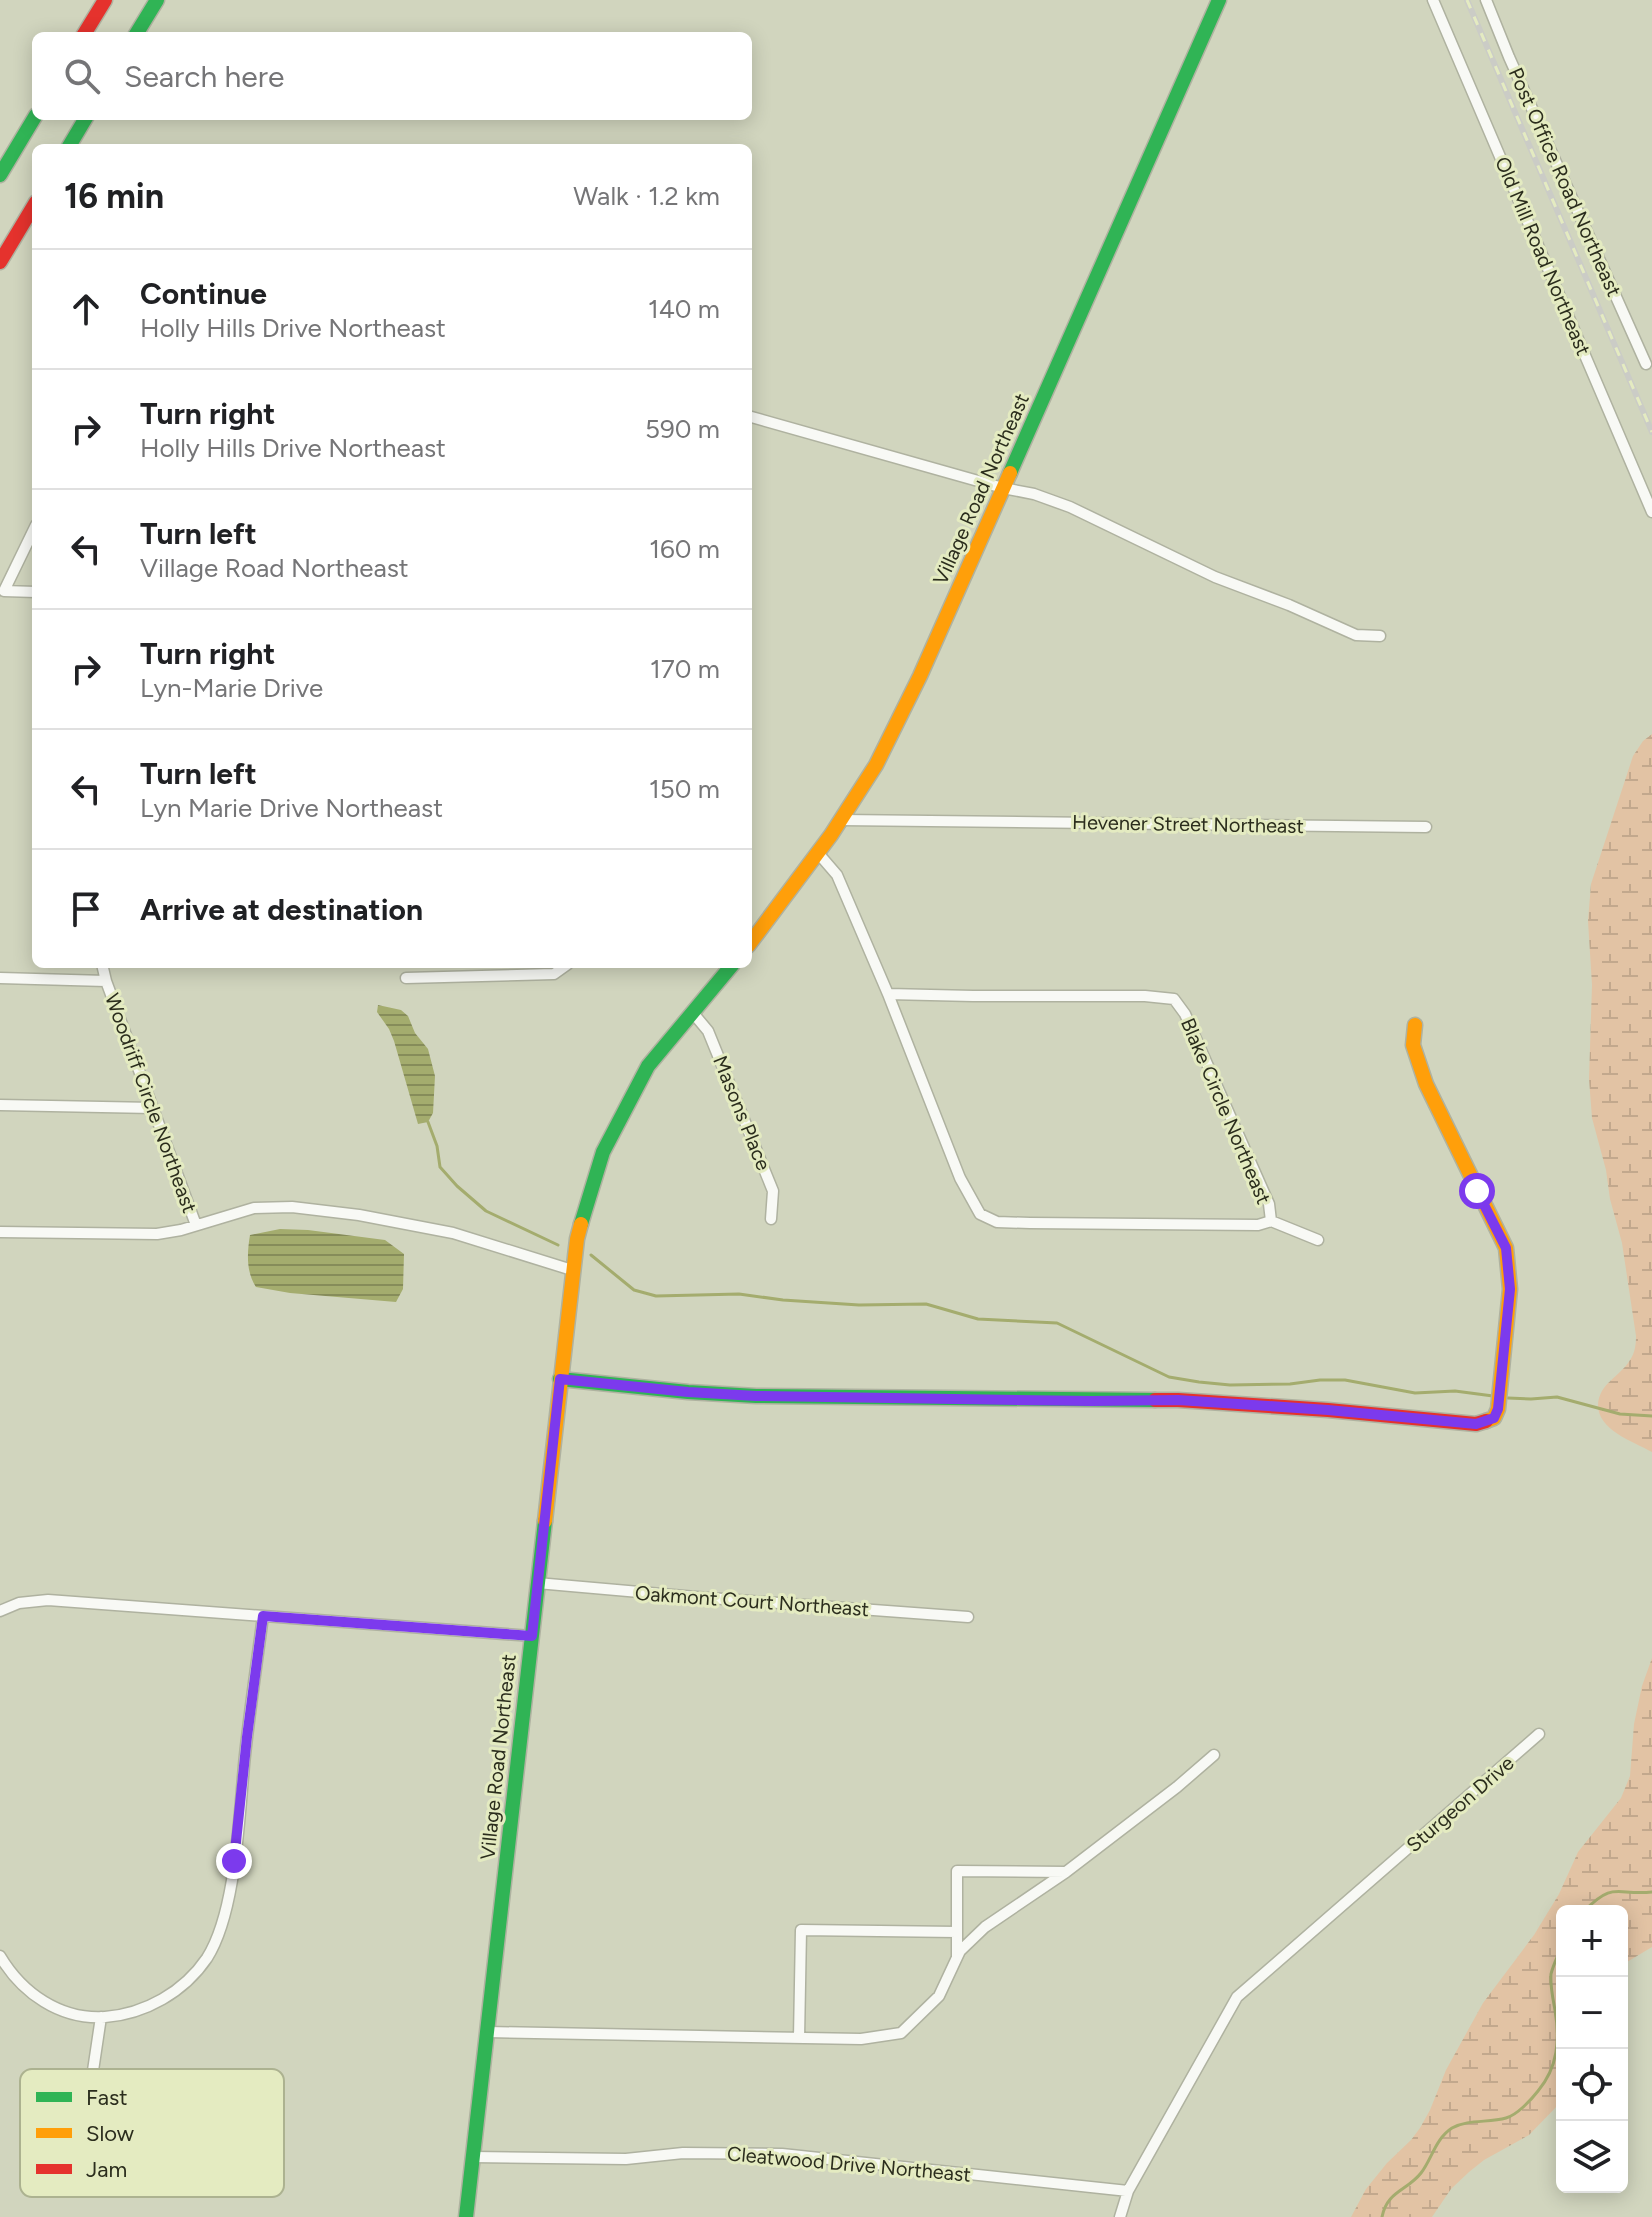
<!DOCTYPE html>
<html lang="en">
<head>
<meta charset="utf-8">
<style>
  :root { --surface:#fff; --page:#f2f2f2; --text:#202124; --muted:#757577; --line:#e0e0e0 }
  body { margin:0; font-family:Figtree,sans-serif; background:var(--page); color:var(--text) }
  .controls { position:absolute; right:24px; bottom:24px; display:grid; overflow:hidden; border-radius:12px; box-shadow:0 4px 20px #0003 }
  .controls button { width:72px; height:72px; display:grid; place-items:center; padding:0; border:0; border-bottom:2px solid var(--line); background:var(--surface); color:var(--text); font:40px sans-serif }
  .stop { position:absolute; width:24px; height:24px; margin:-18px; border:6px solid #7c3aed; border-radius:50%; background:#fff }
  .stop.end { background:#7c3aed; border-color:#fff; box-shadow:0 2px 8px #0008 }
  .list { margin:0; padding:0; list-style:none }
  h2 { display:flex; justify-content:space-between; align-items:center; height:104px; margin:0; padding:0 32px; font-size:34px }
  h2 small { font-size:26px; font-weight:400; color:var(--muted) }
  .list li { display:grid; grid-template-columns:52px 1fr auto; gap:24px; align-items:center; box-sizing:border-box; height:120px; padding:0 32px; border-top:2px solid var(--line) }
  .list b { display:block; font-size:30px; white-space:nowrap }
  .list p { margin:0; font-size:26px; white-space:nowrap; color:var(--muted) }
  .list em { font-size:26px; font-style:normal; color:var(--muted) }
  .icon { flex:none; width:44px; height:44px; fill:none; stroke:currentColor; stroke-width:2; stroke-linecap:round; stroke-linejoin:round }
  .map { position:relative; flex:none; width:1652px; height:2217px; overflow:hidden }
  .search { position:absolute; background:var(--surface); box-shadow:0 4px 20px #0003; left:32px; top:32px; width:720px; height:88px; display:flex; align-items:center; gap:20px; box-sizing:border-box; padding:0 28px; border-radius:12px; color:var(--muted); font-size:30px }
  .panel { position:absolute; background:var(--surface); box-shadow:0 4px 20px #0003; left:32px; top:144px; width:720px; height:824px; border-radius:12px }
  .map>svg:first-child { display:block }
</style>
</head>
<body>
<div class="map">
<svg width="1652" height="2217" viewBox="0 0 1652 2217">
  <defs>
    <pattern id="wetland-marsh" width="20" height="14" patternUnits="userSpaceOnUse" patternTransform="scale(2)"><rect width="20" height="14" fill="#e2c3a4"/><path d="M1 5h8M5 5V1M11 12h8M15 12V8" fill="none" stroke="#c2a88d"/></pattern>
    <pattern id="water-rules" width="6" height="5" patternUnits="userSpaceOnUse" patternTransform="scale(2)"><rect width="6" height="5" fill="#a4ac6e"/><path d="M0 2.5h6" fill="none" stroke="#868c5a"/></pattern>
  </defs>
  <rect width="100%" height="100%" fill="#d1d5be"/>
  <path fill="url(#wetland-marsh)" d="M1652,734v718c-20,-11 -54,-22 -54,-47 1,-22 22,-28 32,-45 5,-7 6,-16 6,-24l-14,-93 -12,-44 -4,-29 -14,-52 -3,-39 3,-94 -4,-64 3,-37 42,-128 10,-15z
    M1652,1658v289l-30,18v-54h-60v190l-33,34 -45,25 -15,12 -18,17 -19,28h-81l15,-28 21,-26 24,-23 9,-12 10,-18 16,-40 37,-67 51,-68 25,-41 19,-42 43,-54 9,-22 4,-52 8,-38z"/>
  <path fill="url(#water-rules)" d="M378,1005l23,5 7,6 7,17 13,16 7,27 -2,37 -5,9 -10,2 -24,-83 -5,-12 -12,-17z
    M280,1229l28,1 77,10 19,14 -1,35 -7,13 -106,-9 -34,-6c-10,-15 -9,-34 -6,-52z"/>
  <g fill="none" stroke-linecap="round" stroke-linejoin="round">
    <path stroke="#a4ac6e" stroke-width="3" d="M428,1122l9,24 3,21 17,19 29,25 72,34
      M591,1255l43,35 22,6 83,-2 44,6 76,5 67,-1 52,15 79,4 112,54 30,5 31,3 60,-1 30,-4h25l70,13 40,-2 38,5
      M1508,1398l23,1 26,-2 63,17 32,2
      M1584,1911c31,-31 32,-15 68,-19
      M1382,2217c5,-26 25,-26 39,-44 11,-14 14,-34 31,-45 16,-9 37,-5 54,-10 11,-3 25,-18 32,-27 20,-24 22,-51 17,-81 -2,-11 -5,-24 -4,-36 2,-9 8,-20 11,-29"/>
    <defs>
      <path id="street" d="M1433,0l219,512
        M1486,0l23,57 137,307
        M748,416l255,72 31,6 36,13 145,70 74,28 67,30 24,1
        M36,525l-32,66 32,1
        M841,820l585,7
        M818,853l19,22 51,119
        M102,964l4,17 90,244
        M0,978l106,3
        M406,978l148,-4 14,-10
        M888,994l85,2h172l29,3 11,15 84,190 2,17 -13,4 -228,-2 -33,-1 -17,-8 -20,-36z
        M693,1013l15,18 65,160 -2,28
        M0,1105l153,3
        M1271,1221l47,19
        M0,1232l157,2 24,-4 73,-22 38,-1 67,8 94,18 119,37
        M537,1583l159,14 272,20
        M0,1611l19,-8 29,-3 484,36
        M0,1956c22,37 60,64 105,61 40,-3 79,-25 102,-59 30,-47 32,-146 38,-203 5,-46 12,-93 18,-139
        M957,1957v-86l109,1
        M488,2032l373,7 40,-6 38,-37 21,-45 25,-24 81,-55 111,-85 37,-32
        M799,2038l2,-108 156,2
        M81,2151l20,-134
        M473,2157l153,2 57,-6 99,1 346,37
        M1120,2217l8,-26 109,-194 302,-263"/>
      <path id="fast" d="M135,36l22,-36
        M68,148l19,-32
        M0,175l36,-60
        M1010,473l209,-473
        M581,1224l22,-72 45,-86 85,-102
        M560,1379l128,13 68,4 399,4
        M466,2217l79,-696"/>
      <path id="slow" d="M748,946l83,-111 45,-70 44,-89 90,-203
        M1415,1025l-2,20 13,39 80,164 4,41 -12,120 -4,9 -8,3
        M545,1521l32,-282 4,-15"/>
      <path id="jam" d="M83,36l22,-36
        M0,262l36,-60
        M1155,1400h23l150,10 148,14 10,-3"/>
    </defs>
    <use href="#street" stroke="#afb2a0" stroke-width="13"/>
    <use href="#fast" stroke="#afb2a0" stroke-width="17"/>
    <use href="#slow" stroke="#afb2a0" stroke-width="17"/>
    <use href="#jam" stroke="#afb2a0" stroke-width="17"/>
    <use href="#street" stroke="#f8f9f5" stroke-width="10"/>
    <use href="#fast" stroke="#30b455" stroke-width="14"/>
    <use href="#slow" stroke="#ff9f0a" stroke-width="14"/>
    <use href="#jam" stroke="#e5322d" stroke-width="14"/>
    <defs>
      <path id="rail" d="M1467,0l185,432"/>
    </defs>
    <use href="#rail" stroke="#cbccc6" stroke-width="6"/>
    <use href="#rail" stroke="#e4ebc1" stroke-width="3" stroke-dasharray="9" stroke-linecap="butt"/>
  </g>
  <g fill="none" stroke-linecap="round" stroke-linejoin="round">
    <path stroke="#7c3aed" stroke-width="10" d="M234,1861l13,-124 16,-121 269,20 28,-257 128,13 68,4 335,5 87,-1 150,10 148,14 18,-6 4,-9 12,-120 -4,-41 -29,-57"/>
  </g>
  <g text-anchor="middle" stroke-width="6" stroke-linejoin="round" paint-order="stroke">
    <g font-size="20" fill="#2b2d1d" stroke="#e4ebc1">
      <text transform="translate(1565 182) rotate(66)" y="7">Post Office Road Northeast</text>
      <text transform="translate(1543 256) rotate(67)" y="7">Old Mill Road Northeast</text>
      <text transform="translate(981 489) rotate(-66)" y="7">Village Road Northeast</text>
      <text transform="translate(1188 824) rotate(1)" y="7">Hevener Street Northeast</text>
      <text transform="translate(151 1103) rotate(70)" y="7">Woodriff Circle Northeast</text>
      <text transform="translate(1226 1111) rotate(67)" y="7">Blake Circle Northeast</text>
      <text transform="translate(742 1113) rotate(68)" y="7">Masons Place</text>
      <text transform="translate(752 1601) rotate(4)" y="7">Oakmont Court Northeast</text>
      <text transform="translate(498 1757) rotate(-84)" y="7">Village Road Northeast</text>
      <text transform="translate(1460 1804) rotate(-41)" y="7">Sturgeon Drive</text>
      <text transform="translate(849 2164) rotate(5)" y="7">Cleatwood Drive Northeast</text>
    </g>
  </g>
  <rect x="20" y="2069" width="264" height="128" rx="12" fill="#e4ebc1" stroke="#acb290" stroke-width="2"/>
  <rect x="36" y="2092" width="36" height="10" fill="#30b455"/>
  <rect x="36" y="2128" width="36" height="10" fill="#ff9f0a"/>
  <rect x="36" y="2164" width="36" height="10" fill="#e5322d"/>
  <g font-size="22" fill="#2b2d1d">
    <text x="86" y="2105">Fast</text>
    <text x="86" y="2141">Slow</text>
    <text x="86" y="2177">Jam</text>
  </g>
</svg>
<div class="controls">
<button>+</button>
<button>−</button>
<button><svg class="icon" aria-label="locate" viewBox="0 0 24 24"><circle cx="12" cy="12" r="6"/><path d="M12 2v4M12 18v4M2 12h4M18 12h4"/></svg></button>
<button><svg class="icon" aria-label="layers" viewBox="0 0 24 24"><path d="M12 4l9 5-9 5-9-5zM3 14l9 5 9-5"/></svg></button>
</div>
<div class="stop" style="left:1477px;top:1191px"></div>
<div class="stop end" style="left:234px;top:1861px"></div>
<div class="search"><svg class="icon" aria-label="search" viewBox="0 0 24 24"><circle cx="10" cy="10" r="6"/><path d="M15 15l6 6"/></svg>Search here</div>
<section class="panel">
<h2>16 min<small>Walk · 1.2 km</small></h2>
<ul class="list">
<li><svg class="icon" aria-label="ahead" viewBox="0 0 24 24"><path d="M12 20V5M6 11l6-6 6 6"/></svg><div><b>Continue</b><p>Holly Hills Drive Northeast</p></div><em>140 m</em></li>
<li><svg class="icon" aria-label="right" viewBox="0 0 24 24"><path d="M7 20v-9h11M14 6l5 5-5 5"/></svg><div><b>Turn right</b><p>Holly Hills Drive Northeast</p></div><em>590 m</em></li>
<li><svg class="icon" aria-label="left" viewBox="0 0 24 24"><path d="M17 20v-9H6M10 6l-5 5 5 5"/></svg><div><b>Turn left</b><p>Village Road Northeast</p></div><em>160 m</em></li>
<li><svg class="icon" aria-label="right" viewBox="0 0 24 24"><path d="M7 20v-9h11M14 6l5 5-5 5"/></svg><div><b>Turn right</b><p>Lyn-Marie Drive</p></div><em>170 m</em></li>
<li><svg class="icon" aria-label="left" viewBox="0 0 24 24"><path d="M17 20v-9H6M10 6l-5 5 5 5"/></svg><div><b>Turn left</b><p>Lyn Marie Drive Northeast</p></div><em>150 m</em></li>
<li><svg class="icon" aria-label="arrive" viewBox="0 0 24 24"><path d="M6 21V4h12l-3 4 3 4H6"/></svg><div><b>Arrive at destination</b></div></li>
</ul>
</section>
</div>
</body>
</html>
